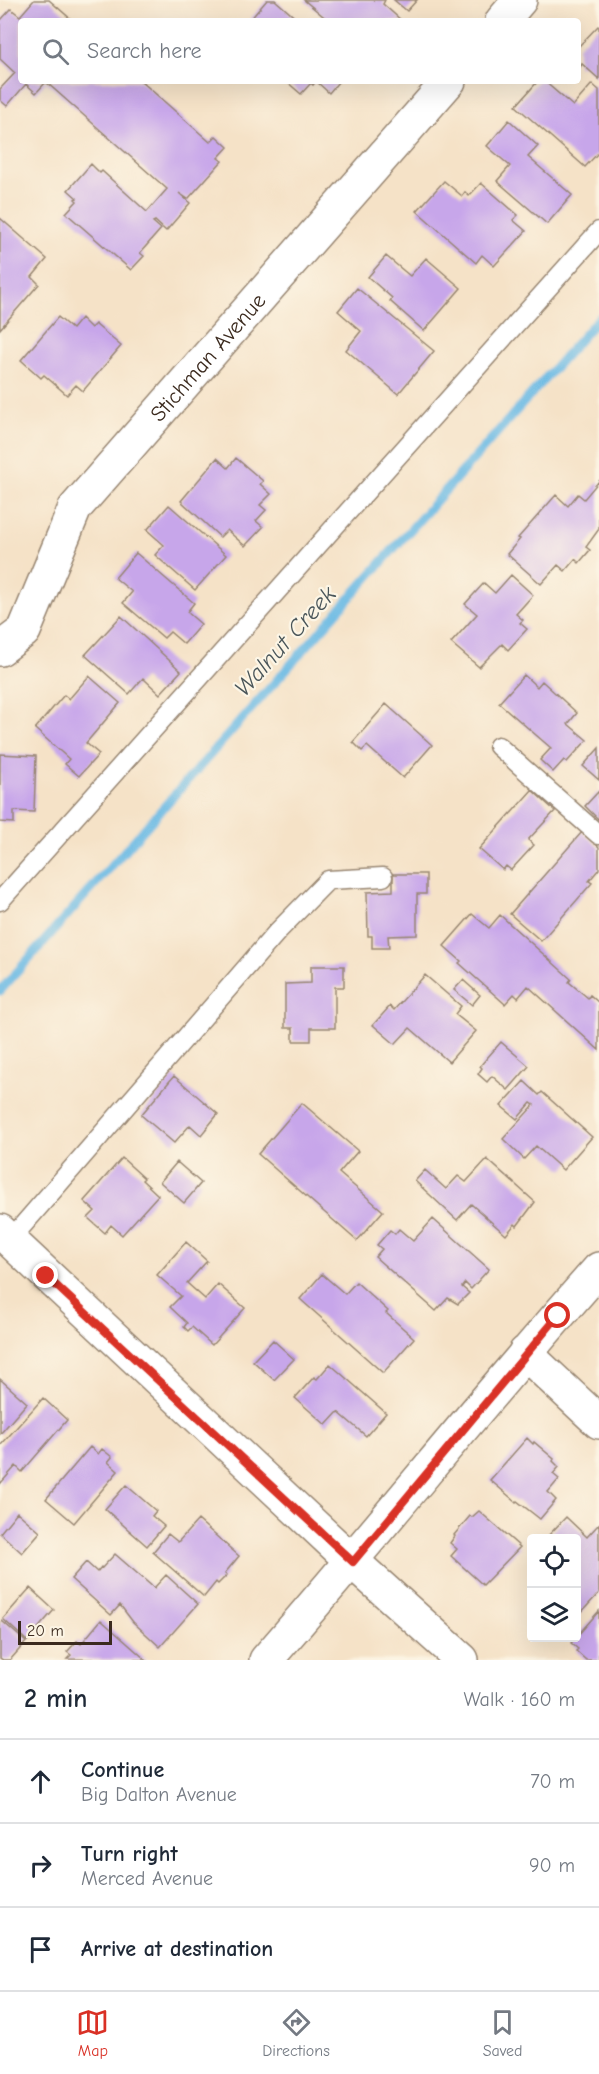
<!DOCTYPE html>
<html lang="en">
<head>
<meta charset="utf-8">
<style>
  :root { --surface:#fff; --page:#f6f6f7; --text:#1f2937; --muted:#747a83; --line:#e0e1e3; --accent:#d93025 }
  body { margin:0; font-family:"Comic Neue",sans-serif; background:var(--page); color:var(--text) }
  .controls { position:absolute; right:18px; bottom:18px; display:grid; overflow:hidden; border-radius:6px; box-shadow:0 6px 24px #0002 }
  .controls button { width:54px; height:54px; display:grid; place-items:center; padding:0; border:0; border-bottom:2px solid var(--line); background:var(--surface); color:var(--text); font:30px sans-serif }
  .scale { position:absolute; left:18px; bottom:15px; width:94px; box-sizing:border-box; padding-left:6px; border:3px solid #3b2a1e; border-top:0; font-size:16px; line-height:21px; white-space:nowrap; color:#3b2a1e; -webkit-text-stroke:4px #fcf5e5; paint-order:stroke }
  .stop { position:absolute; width:18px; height:18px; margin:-14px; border:4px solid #d93025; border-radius:50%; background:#fff }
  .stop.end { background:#d93025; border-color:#fff; box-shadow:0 2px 6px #0008 }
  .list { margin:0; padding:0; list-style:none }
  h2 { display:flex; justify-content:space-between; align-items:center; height:78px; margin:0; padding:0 24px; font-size:26px }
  h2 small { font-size:20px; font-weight:400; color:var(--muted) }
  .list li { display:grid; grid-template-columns:39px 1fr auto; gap:18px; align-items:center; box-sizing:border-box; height:84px; padding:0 24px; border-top:2px solid var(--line) }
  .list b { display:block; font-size:22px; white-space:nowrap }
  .list p { margin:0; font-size:20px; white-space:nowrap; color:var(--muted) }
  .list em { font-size:20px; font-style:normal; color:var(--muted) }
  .icon { flex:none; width:33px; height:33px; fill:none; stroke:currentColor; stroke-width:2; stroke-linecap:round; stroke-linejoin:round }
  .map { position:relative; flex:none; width:599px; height:1660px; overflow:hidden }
  .search { position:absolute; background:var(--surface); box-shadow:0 6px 24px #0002; left:18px; right:18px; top:18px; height:66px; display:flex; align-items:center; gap:15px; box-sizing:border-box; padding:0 21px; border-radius:6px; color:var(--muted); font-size:22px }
  .sheet { height:330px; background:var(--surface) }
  nav { display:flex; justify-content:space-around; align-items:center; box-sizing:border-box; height:84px; border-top:2px solid var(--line); background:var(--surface); font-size:16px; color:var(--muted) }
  nav a { display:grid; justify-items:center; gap:3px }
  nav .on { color:var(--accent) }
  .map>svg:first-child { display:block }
</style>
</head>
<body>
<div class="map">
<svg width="599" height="1660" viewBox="0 0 599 1660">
  <rect width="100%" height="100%" fill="#fcf5e5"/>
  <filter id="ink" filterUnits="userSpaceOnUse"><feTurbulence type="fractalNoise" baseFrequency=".0167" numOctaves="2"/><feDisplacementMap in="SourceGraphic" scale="12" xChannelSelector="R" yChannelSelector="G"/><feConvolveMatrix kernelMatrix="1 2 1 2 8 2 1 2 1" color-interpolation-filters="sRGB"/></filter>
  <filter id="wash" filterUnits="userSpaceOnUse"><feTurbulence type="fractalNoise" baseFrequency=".008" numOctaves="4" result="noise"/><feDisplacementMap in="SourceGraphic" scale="24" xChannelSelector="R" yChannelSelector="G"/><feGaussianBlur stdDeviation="1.35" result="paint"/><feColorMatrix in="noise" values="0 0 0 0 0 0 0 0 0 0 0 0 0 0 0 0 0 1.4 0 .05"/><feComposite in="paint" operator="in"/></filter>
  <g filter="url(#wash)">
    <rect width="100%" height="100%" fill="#f5e2c7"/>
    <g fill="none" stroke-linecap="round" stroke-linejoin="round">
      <path stroke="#69b9e4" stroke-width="9" d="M0,991l599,-673"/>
    </g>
    <g id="blocks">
      <path fill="#c7a6ea" d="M34,0h15l24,21h-52v60h120l69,61 6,-6 12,11 -10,11 4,3 -34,38 -9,-6 11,10 -24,28 -11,-10 -2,1 8,7 -21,24 4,3 -13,14 -65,-57 11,-12 -2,-2 2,-1 -9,-8 23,-26 9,9 2,-2 45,41 20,-23 -121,-107 -10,11 -10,-9 -19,22 -7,-6v-11l15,-16 -15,-14v-38l11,-12 9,7z
        M267,0h8l24,21h-50z
        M304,0h81l-2,4 19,17h-73z
        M394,0h23l-10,11z
        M598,26l1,1v52l-17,-15 -2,3 -2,-2v-18z
        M286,81h53l-10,12 -13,-12 -3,4 -2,-2 -10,11z
        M538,81h6l29,25 19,-22 7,6v62l-14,15 -69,-61z
        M509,120l29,26 -10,11 44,38 -25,29 -50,-43 13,-15 -23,-20z
        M444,181l18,15 3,-4 4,4 12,-13 37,32 -5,5 13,11 -32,35 -12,-11 -6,8 -59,-52z
        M0,218l47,41 -15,18 7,7 -39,45z
        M386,256l24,20 16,-18 35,30 -37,43 -34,-30 2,-3 -24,-21z
        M357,288l77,63 -36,43 -52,-44 15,-19 -23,-20z
        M58,317l14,12 9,-11 10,10 4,-4 26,22 -38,45 -7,-6 -9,10 -23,-20 -3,3 -20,-18z
        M217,458l11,10 8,-10 27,23 -3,3 11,10 -11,11 6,5 -10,11 7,6 -18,19 -18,-16 -7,7 -39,-36z
        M599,481v48l-13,18 4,3 -11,13 -4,-4 -10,12 -7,-6 -17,19 -34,-30 13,-15 -2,-1 38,-43 12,11 10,-12 6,5z
        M169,505l57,50 -31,35 -40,-35 9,-10 -17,-15z
        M136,553l58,50 -7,9 14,12 -17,20 -14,-12 -6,6 -41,-35 9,-11 -17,-14z
        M511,575l22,20 -17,19 7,6 -3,3 7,6 -19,21 -6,-6 -23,23 -28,-24 26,-29 -12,-10 19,-21 11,10z
        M121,616l60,55 -21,23 -17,-16 -14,16 -44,-39z
        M524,675l13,12 5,-6 35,32 -9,11 19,16 -20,22 -3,-2 -11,12 -13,-12 11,-12 -52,-45z
        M89,676l31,27 -34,40 13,11 -20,22 -14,-12 4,-5 -34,-30 29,-34 5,4z
        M386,704l46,41 -29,33 -36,-32 -5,5 -9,-9z
        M599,748v32l-16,-14z
        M0,754l36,2 -2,56 -20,-1v12l-14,-1z
        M532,790l23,21 -27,29 6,5 -23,25 -5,-4 -3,4 -24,-21z
        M599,791v29l-14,-14z
        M582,832l17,15v22l-10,12 3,2 -51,58 -31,-27z
        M393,874h33v20h-9v41l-29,1 1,12h-17v-12h-4l-1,-44 26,-1z
        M472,914l17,14 11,-13 71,64 -2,3 19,16 2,-3 9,8v47l-71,-64 -10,12 -4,-4 -9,10 -46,-41 2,-2 -17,-15z
        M311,966h33v21h-9v41h-24v13h-18v-13h-8v-44l26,-1z
        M425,975l36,31 -6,8 21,17 -27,31 -39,-34 -15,16 -22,-19 17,-19 4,4z
        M463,980l17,15 -8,10 -18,-15z
        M501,1042l28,24 -21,24 -16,-14 -5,6 -9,-8 4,-6 -2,-2z
        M174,1076l44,38 -17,21 -11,-10 -16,18 -33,-28z
        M524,1081l15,14 3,-3 50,45 -29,33 -27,-24 -12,13 -21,-20 31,-34 -3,-2 -14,16 -16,-13z
        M302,1103l56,48 -19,22 44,38 -26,30 -99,-87z
        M122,1158l22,20 -2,2 16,15 -36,40 -11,-10 -6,8 -17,-15 7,-7 -11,-10z
        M487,1159l48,43 -18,24 -2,-2 -9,11 -35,-31 -14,16 -42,-39 10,-11 21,19 12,-13 8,6z
        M177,1162l24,21 -17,20 -24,-21z
        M433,1219l56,50 -18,20 -6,-6 -3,4 7,6 -11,11 -10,-6 -12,13 -61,-54 7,-8 -5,-4 13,-15 5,4 4,-5 14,12z
        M186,1242l21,19 -20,22 18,16 13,-15 27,24 -33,37 -20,-18 -4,4 -4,-4 3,-4 -17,-16 11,-11 -24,-21z
        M322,1274l23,20 11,-12 32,29 -2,2 28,25 -31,35 -83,-74z
        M273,1340l21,19 -20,21 -21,-19z
        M330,1364l56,49 -20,23 -28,-24 -12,13 -31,-27 19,-21 3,2z
        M0,1379l27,24 -27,31z
        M43,1398l24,22 -45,52 -6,-6 -16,18v-38z
        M527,1438l6,6 1,-2 20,17 -1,2 6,6 -6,7 6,5 -11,13 8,8 -16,19 -23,-18 -1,1 -26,-22z
        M90,1447l8,7 4,-5 10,8 -4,5 10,9 -44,52 -28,-24z
        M126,1485l30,26 -4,5 12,10 -17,20 -42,-37z
        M479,1511l41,36 -37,38 -32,-29 6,-7 -7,-6 5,-7 -1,-1 16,-19 2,1z
        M17,1512l23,20 -18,21 -22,-20z
        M566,1517l21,20 12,-13v69l-23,25v-80h-30z
        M198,1520l41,36 -14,17 2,2 -9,9 -2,-2 -12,15 -51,-45 15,-18 10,8z
        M115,1554l39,34 12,-13 32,29 -38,43 -27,-25 -13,-17 -9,10 -40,-36 15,-17 11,10 4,-5 1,1z
        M30,1588l24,22 -27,31 -24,-22z
        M599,1611v49h-13l-10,-9 2,-2 -7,-6z
        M101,1620l45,40 -79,-1 4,-4 -4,-3 10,-11 4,3z
        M2,1621l24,21 -16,18h-7l-3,-2v-34z"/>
    </g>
  </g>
  <g filter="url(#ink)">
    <use href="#blocks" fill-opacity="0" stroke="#988672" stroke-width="1.5"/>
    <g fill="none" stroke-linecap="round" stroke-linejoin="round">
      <defs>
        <path id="service" d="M498,746l101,89
          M0,901l599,-670
          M10,1240l268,-309 50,-51 55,-3"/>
        <g id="minor">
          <path d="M502,21l18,-21"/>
          <path id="s1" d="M0,649l24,-18 51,-123 374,-427"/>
          <path d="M525,1353l74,69"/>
          <path d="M266,1660c113,-129 219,-263 333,-391"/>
        </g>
        <path id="secondary" d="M0,1231l353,331 109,98"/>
      </defs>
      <use href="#service" stroke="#988672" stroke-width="21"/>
      <use href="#minor" stroke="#988672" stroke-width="36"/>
      <use href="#secondary" stroke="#988672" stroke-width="36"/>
      <use href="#service" stroke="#fff" stroke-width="18"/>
      <use href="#minor" stroke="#fff" stroke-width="33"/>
      <use href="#secondary" stroke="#fff" stroke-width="33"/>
    </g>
  </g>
  <g fill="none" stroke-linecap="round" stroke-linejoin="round" filter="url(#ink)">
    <path stroke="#d93025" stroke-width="8" d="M46,1276l307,286 205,-246"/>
  </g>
  <g text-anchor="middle" stroke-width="4.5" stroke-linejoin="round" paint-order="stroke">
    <g font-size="22" fill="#3b2a1e" stroke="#fcf5e5">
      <text dy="8" stroke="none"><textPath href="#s1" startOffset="364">Stichman Avenue</textPath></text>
    </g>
    <g font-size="24" font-style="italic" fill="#495559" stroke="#fcf5e5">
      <text transform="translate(285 641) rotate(-48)" y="8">Walnut Creek</text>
    </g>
  </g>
</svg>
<div class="controls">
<button><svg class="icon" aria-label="locate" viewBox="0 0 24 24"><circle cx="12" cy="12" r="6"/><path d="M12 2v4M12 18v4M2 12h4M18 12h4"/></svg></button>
<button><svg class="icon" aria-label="layers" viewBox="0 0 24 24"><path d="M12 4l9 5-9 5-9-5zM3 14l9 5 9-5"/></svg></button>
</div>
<div class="scale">20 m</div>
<div class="stop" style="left:558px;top:1316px"></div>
<div class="stop end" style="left:46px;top:1276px"></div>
<div class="search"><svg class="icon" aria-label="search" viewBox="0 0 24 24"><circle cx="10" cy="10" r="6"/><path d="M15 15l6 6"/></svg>Search here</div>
</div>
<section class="sheet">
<h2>2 min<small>Walk · 160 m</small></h2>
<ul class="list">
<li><svg class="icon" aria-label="ahead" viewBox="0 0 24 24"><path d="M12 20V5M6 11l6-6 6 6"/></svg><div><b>Continue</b><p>Big Dalton Avenue</p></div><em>70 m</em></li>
<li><svg class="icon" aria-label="right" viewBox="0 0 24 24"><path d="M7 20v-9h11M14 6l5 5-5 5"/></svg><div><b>Turn right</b><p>Merced Avenue</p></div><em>90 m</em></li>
<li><svg class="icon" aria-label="arrive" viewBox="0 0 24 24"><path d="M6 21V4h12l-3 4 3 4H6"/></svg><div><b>Arrive at destination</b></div></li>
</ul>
</section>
<nav>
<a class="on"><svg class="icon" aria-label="map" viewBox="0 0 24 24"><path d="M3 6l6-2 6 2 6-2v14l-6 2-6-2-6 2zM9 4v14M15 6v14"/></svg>Map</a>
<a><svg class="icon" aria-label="directions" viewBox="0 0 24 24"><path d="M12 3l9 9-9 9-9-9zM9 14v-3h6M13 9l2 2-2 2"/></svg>Directions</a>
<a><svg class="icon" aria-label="saved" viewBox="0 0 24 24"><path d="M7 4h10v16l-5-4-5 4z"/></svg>Saved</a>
</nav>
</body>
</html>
